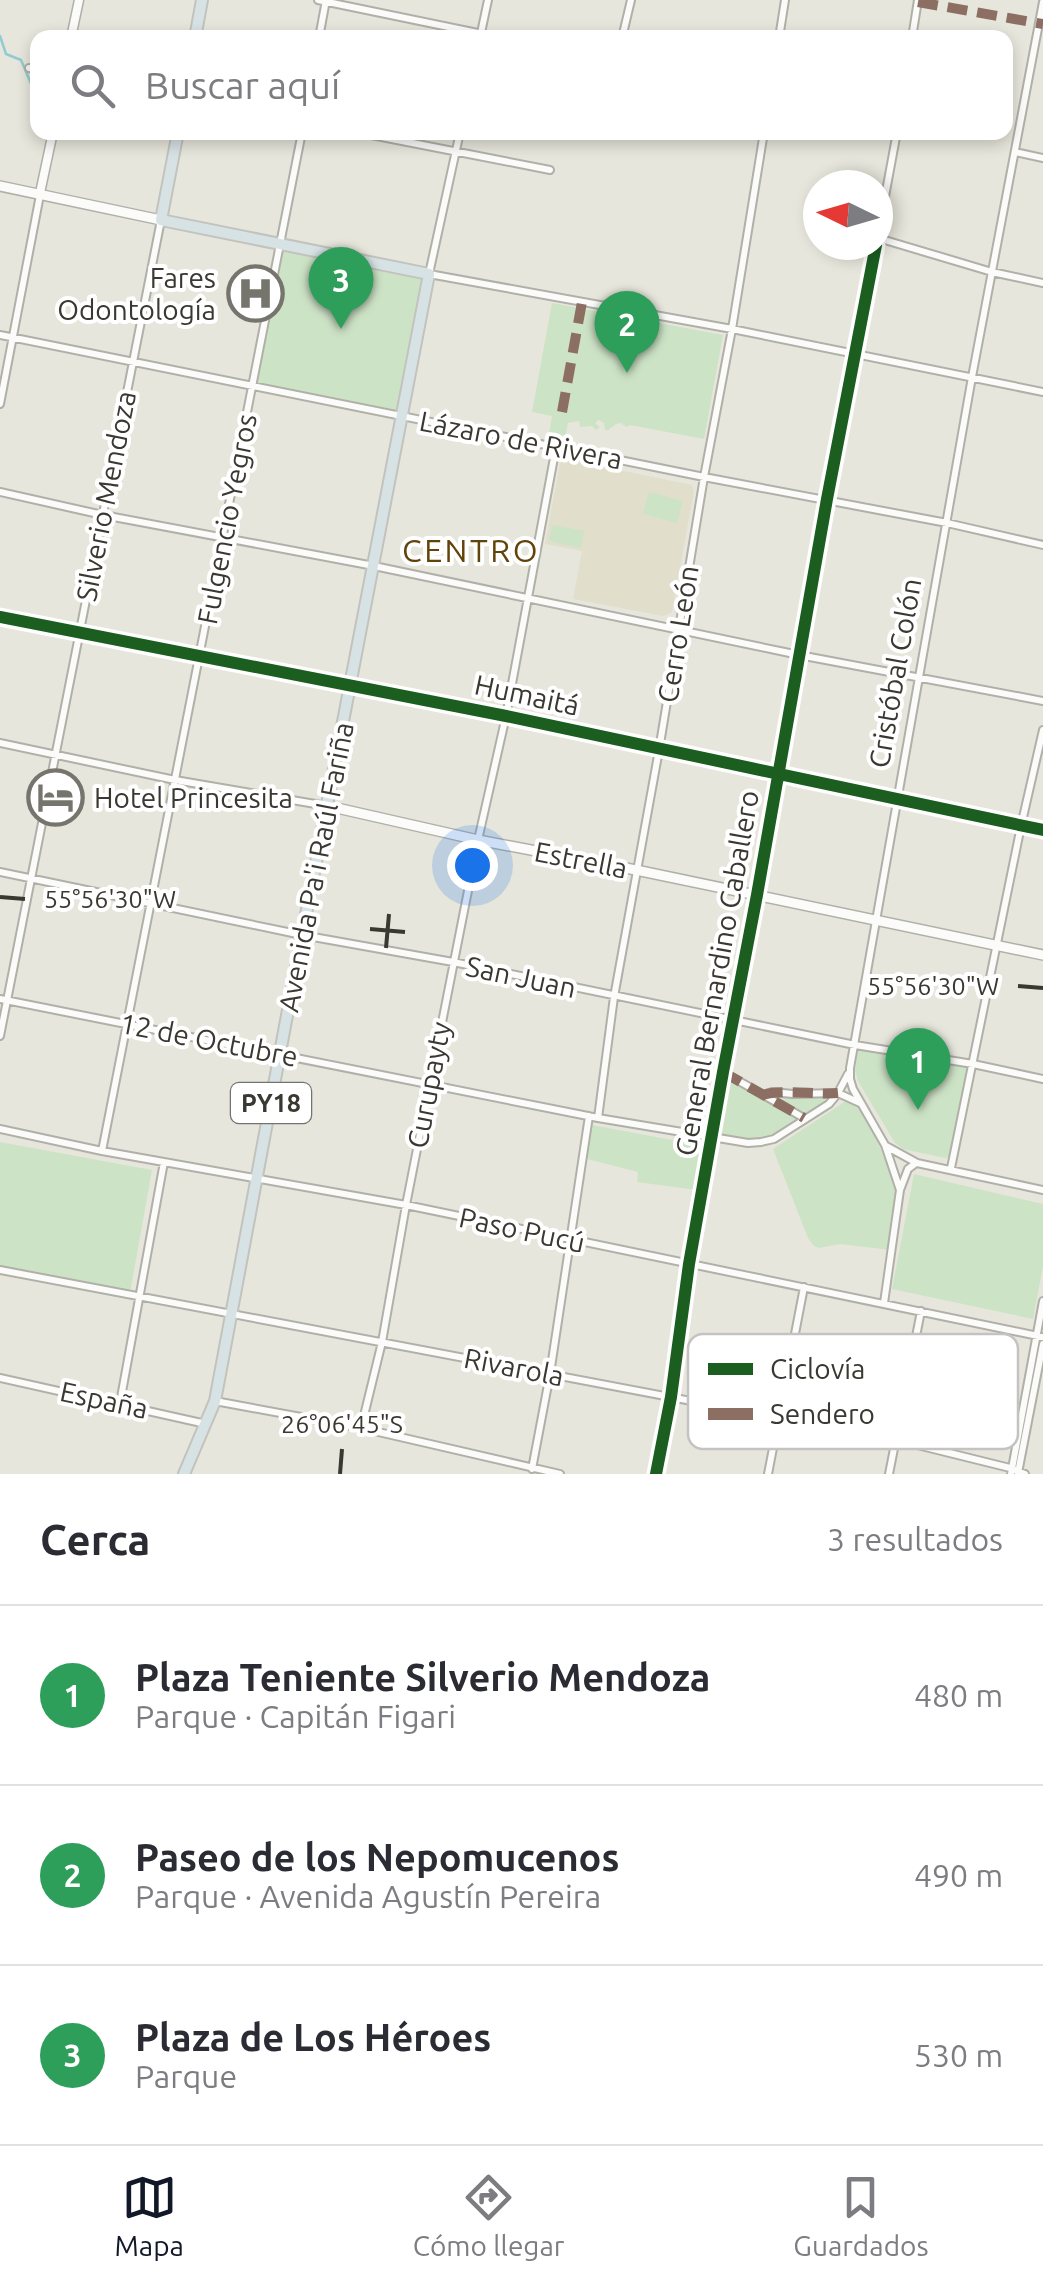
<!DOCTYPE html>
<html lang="es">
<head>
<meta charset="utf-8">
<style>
  :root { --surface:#fff; --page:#f2f2f3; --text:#2b2b33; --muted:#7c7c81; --line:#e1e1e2; --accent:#111827 }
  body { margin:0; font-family:Ubuntu,sans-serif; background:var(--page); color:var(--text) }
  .compass { position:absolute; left:803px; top:170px; width:90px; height:90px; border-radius:50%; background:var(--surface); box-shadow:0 5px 15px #0003; rotate:275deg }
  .you { position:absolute; left:472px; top:865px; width:35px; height:35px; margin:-25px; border:8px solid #fff; border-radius:50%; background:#1a73e8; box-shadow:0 0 0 15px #1a73e833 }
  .badge { display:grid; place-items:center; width:65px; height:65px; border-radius:50%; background:var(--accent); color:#fff; font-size:32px; font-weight:700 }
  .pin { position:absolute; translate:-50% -82px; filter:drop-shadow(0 2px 5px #0008) }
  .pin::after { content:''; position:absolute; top:52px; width:35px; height:30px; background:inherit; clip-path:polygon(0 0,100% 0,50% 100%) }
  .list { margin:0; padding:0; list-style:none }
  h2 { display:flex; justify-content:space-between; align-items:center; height:130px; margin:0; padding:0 40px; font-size:42px }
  h2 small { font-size:32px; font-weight:400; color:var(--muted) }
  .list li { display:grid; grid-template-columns:65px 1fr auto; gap:30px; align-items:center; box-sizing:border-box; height:180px; padding:0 40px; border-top:2px solid var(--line) }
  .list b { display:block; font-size:38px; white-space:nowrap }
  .list p { margin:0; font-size:32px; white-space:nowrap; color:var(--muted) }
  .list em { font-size:32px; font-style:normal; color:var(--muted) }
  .icon { flex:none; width:55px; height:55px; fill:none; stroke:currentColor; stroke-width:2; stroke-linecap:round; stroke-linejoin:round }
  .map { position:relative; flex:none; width:1043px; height:1474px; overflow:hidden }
  .search { position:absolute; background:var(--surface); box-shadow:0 5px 15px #0003; left:30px; right:30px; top:30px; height:110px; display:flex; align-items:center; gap:25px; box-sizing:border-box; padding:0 35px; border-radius:20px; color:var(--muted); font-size:38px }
  .sheet { height:670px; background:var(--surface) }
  nav { display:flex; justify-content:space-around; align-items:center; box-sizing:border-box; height:140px; border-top:2px solid var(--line); background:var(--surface); font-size:28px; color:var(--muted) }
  nav a { display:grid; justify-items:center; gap:5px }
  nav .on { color:var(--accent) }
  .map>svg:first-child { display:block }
</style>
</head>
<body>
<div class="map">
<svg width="1043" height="1474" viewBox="0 0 1043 1474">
  <rect width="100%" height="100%" fill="#e7e6dc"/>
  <path fill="#e1decc" d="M565,459l127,26 2,6 -22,121 -9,4 -90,-17 9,-48 -37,-7 15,-81z"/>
  <path fill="#cde3c6" d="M282,245l145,30 -26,140 -146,-32z
    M552,303l171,32 -19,104 -74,-14 -4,2 -5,-4 -5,1 -8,6h-3l-1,-7 -5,-3 -4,3 5,4 -4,3 -4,-4 -12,1 -1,-6 -11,2 -4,20 -16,-3 4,-24 -20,-4z
    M649,492l34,9 -6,22 -34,-9z
    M552,525l32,6 -3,17 -32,-7z
    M864,1045l103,22 1,4 -18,86 -5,1 -42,-9 -8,-6 -37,-62 -3,-11 3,-21z
    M723,1072l40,23 75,-2c-13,15 -57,46 -76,49 -13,2 -37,-4 -50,-5z
    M849,1099l12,3 39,93 -10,55 -50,-6 -21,4 -5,-2 -6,-8 -35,-89z
    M592,1125l112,21 -8,44 -59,-8 1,-10 -51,-13z
    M0,1142l152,28 -23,129 -129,-26z
    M914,1174l129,30v62l-10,53 -141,-30z"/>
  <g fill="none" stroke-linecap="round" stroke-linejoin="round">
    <path stroke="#92cbd1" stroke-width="2.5" d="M0,36l6,18 15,6 17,40"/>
    <defs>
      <path id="minor" d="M318,0l184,38
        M481,33l7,-33
        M319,38l7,-38
        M622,38l9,-38
        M779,38l6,-38
        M912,38l6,-38
        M29,68l9,2
        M356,132l194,38
        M460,132l-31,142 303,55 311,63
        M1015,152l28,6
        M878,234l19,-102
        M878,238l114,34 51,11
        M0,335l704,142 243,46 96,22
        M0,404l40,-209
        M0,492l103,23 271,51 425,89 244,46
        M0,617l506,99 537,114
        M0,743l175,37 152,26
        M0,872l302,63 151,27 402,83 118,19 70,15
        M0,999l598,119 150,25 13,-1 13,-3 55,-35 9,-11 10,-19
        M0,1036l161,-816
        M723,1072l81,46
        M763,1095l9,-3 21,2 45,-1 22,10
        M598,1118l16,-121 45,-247 45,-273 28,-148 32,-197
        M0,1129l102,22 304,54 637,132
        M886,1146l31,17 126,27
        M102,1151l200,-1019
        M951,1168l70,-342 22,-96
        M900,1190l-15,-45 -32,-56 -3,-10v-11l122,-691 71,-375
        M0,1270l897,170 113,28 15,6
        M884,1303l16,-113 8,-21 8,-6
        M0,1378l206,46
        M215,1401l146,27 199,46
        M120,1403l44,-241
        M361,1428l21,-86 24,-137 72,-365 28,-124 50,-269
        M532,1469l18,-95 39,-258
        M1018,1473l25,-129
        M656,1474l15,-77 18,-133 34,-192 34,-177 70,-396 49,-254
        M768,1474l36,-187
        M889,1474l32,-163
        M1011,1474l32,-173"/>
      <path id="tertiary" d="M71,38l8,-38
        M40,193l13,-61"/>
      <path id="secondary" d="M0,186l161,34
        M328,806l150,34 158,30 407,85"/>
      <path id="trunk" d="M195,38l7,-38
        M178,132l-17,88 268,54 -127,661 -87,466 -31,73"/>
    </defs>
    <use href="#minor" stroke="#b1b0a8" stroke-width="10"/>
    <use href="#tertiary" stroke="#b1b0a8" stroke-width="11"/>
    <use href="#secondary" stroke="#b1b0a8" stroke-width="12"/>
    <use href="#trunk" stroke="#c3c3be" stroke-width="14"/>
    <use href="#minor" stroke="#fbfbfa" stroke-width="6"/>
    <use href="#tertiary" stroke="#fbfbfa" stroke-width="8"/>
    <use href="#secondary" stroke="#fbfbfa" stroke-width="9"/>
    <use href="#trunk" stroke="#d7e2e5" stroke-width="10"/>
    <path stroke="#8d6e63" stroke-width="10" stroke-dasharray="20 10" stroke-linecap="butt" d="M918,2l125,22
      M562,412l20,-110
      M723,1072l81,46
      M763,1095c16,-6 55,0 75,-2"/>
    <defs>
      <path id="cycleway" d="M0,617l506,99 537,114
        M656,1474l15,-77 18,-133 34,-192 34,-177 70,-396 49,-254"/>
    </defs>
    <use href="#cycleway" stroke="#fff" stroke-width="19"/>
    <use href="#cycleway" stroke="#1b5e20" stroke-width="12"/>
  </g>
  <path fill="none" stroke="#393831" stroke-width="4" d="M0,897l25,2M370,929l35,3M386,948l3,-34M1018,986l25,2M340,1474l2,-25"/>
  <defs>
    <symbol id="hospital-ring" viewBox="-11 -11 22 22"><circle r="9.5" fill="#fff" stroke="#76756d" stroke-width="1.5"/><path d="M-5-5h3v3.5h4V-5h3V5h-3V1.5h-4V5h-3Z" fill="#76756d"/></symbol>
    <symbol id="hotel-ring" viewBox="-11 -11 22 22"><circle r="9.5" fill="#fff" stroke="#76756d" stroke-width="1.5"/><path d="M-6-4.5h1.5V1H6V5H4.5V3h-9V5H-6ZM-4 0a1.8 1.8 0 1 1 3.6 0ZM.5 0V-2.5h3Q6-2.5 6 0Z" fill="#76756d"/></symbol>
  </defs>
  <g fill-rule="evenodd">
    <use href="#hospital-ring" x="224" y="262" width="63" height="63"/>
    <use href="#hotel-ring" x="24" y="766" width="63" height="63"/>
  </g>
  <g text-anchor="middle" stroke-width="8" stroke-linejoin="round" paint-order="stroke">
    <rect fill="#fff" stroke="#74746f" stroke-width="2.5" x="231" y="1083" width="80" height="40" rx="8"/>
    <g font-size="25" font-weight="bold" fill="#393831">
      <text x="271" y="1112">PY18</text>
    </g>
    <g font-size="28" fill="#393831" stroke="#fff" text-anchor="end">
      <text x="216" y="288">Fares<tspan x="216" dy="32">Odontología</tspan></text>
      <text x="94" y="808" text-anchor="start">Hotel Princesita</text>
    </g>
    <g font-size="28" fill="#393831" stroke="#fff">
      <text transform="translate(521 440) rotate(11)" y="10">Lázaro de Rivera</text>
      <text transform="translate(106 496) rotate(-79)" y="10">Silverio Mendoza</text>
      <text transform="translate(227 519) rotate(-79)" y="10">Fulgencio Yegros</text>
      <text transform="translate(678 634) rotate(-81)" y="10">Cerro León</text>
      <text transform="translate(895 673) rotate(-80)" y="10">Cristóbal Colón</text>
      <text transform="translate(527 695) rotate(12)" y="10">Humaitá</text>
      <text transform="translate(581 860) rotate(11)" y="10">Estrella</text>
      <text transform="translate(316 867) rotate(-79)" y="10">Avenida Pa'i Raúl Fariña</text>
      <text transform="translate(717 973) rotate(-80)" y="10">General Bernardino Caballero</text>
      <text transform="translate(521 977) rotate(12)" y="10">San Juan</text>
      <text transform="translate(209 1040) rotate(11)" y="10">12 de Octubre</text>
      <text transform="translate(429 1085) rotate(-79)" y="10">Curupayty</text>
      <text transform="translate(522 1230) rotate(12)" y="10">Paso Pucú</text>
      <text transform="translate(514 1367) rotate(11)" y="10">Rivarola</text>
      <text transform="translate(104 1400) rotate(12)" y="10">España</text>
    </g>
    <g font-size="32" letter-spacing="2.5" fill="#62430a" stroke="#fff">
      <text x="471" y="562">CENTRO</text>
    </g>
  </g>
  <rect x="688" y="1334" width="330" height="115" rx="15" fill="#fff" stroke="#c4c3c1" stroke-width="2.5"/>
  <rect x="708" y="1363" width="45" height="12" fill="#1b5e20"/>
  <rect x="708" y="1408" width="45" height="12" fill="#8d6e63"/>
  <g font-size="28" fill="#393831">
    <text x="770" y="1379">Ciclovía</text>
    <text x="770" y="1424">Sendero</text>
  </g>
  <g font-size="25" text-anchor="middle" fill="#393831" stroke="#fff" stroke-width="8" stroke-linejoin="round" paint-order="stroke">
    <text x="110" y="908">55°56'30"W</text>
    <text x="933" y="995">55°56'30"W</text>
    <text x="342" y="1433">26°06'45"S</text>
  </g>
</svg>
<svg class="compass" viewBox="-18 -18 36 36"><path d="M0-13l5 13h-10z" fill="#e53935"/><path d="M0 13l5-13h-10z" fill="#7c7c81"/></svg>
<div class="you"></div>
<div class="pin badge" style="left:918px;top:1110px;background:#2e9e5b">1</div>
<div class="pin badge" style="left:627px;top:373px;background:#2e9e5b">2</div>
<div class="pin badge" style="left:341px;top:329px;background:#2e9e5b">3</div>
<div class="search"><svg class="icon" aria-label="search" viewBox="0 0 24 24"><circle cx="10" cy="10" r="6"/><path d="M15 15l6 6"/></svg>Buscar aquí</div>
</div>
<section class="sheet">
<h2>Cerca<small>3 resultados</small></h2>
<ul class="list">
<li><span class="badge" style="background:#2e9e5b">1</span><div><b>Plaza Teniente Silverio Mendoza</b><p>Parque · Capitán Figari</p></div><em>480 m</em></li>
<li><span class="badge" style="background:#2e9e5b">2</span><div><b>Paseo de los Nepomucenos</b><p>Parque · Avenida Agustín Pereira</p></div><em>490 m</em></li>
<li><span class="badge" style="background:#2e9e5b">3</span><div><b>Plaza de Los Héroes</b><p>Parque</p></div><em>530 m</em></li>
</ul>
</section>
<nav>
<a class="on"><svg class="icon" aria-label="map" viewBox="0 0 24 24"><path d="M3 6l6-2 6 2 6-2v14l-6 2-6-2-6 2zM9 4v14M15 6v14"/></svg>Mapa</a>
<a><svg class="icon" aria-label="directions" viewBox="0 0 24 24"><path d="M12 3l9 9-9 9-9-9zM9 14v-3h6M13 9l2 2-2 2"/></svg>Cómo llegar</a>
<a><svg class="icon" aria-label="saved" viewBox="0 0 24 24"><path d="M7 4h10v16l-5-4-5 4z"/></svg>Guardados</a>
</nav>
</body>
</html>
